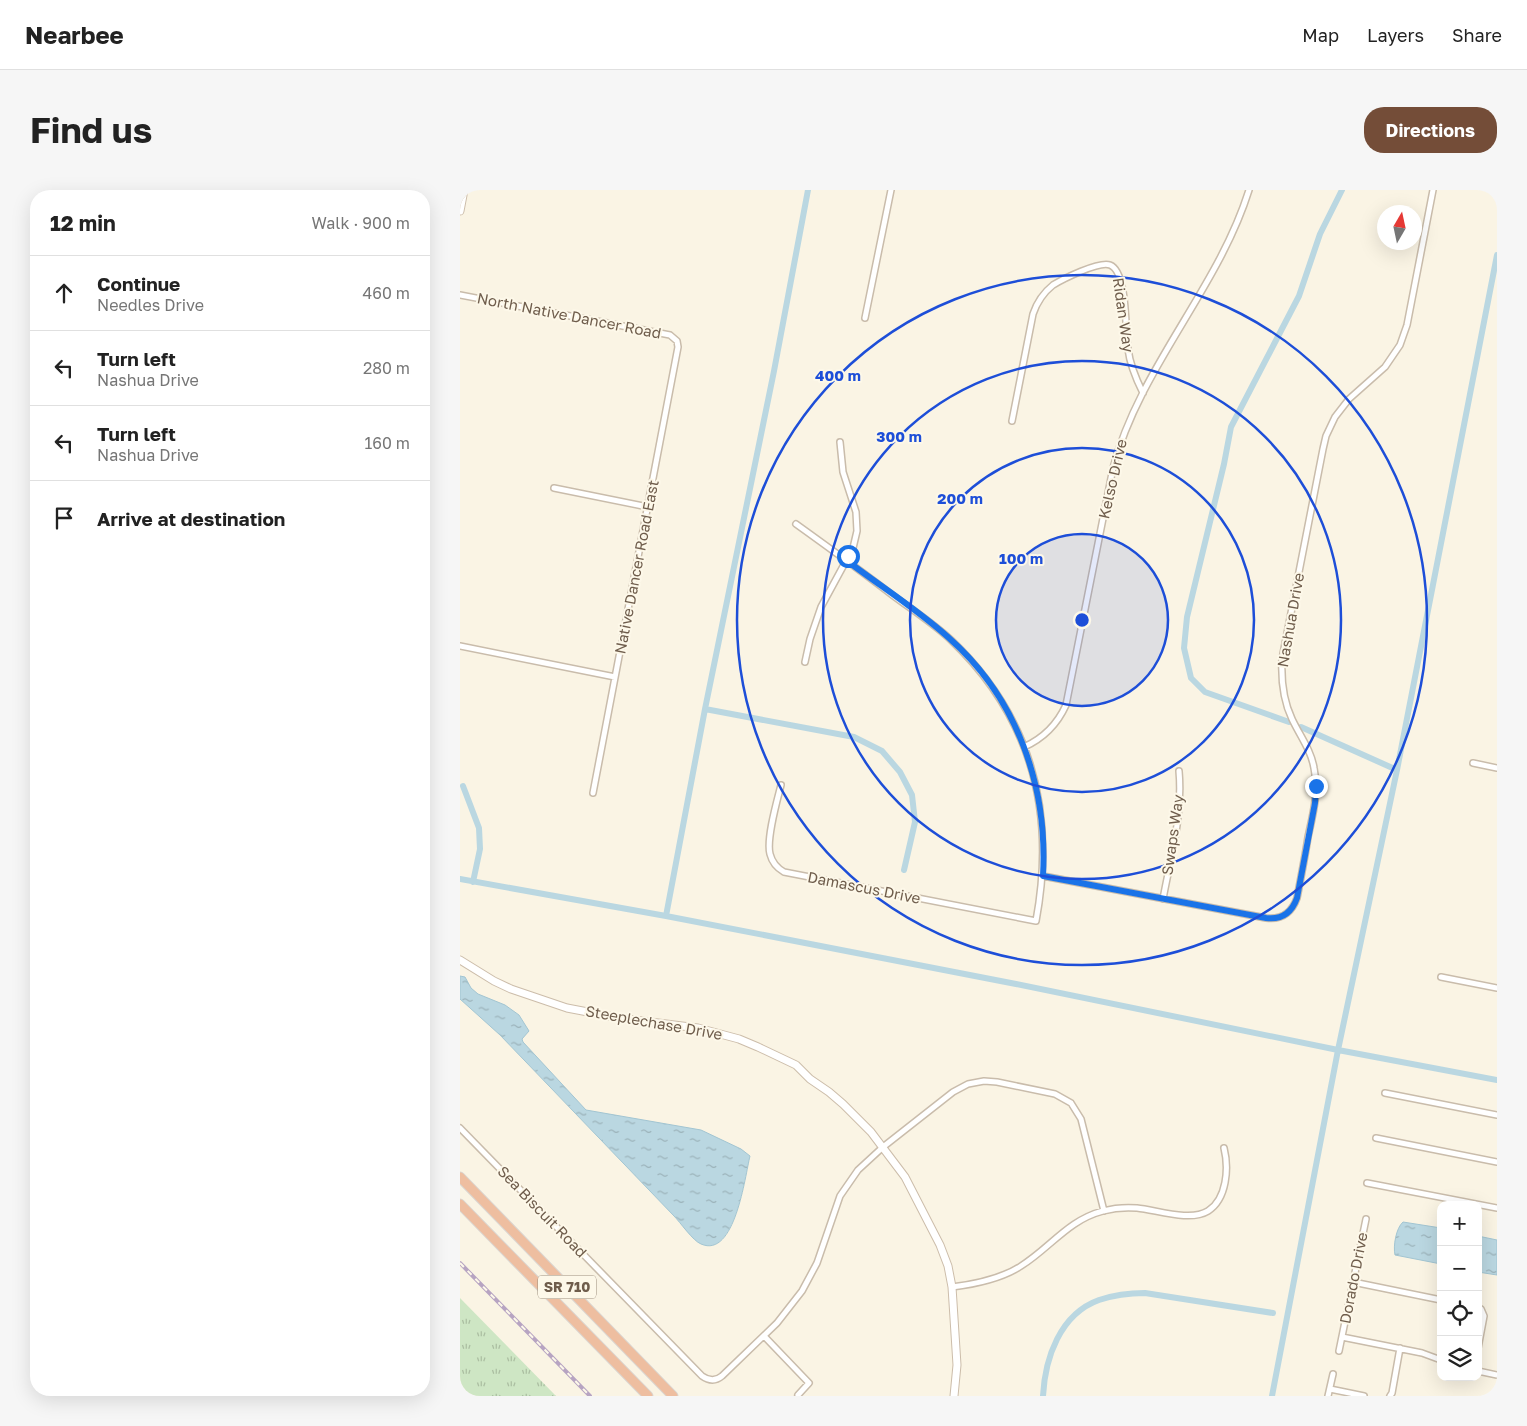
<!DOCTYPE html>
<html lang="en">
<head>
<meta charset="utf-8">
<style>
  :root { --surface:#fff; --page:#f6f6f6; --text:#222; --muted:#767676; --line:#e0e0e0; --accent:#744d38 }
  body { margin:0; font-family:"Golos Text",sans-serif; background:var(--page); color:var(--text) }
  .controls { position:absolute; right:15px; bottom:15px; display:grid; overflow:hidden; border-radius:10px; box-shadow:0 5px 20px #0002 }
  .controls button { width:45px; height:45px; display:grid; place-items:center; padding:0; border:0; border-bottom:1px solid var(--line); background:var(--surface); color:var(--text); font:25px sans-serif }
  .compass { position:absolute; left:917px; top:15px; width:45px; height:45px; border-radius:50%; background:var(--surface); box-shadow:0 5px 20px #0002; rotate:9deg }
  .stop { position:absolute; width:15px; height:15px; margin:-11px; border:4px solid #1a73e8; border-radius:50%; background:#fff }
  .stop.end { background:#1a73e8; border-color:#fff; box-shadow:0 1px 5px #0008 }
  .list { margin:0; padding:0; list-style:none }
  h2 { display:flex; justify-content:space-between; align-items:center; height:65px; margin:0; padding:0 20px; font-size:21px }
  h2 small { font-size:16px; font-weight:400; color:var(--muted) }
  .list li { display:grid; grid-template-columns:32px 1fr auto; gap:15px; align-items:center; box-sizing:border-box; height:75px; padding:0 20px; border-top:1px solid var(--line) }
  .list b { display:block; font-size:19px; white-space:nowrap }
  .list p { margin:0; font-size:16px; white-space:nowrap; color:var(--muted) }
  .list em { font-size:16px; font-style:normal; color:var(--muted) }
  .icon { flex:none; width:28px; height:28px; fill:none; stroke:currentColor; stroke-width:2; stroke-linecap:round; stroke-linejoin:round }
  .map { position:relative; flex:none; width:1037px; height:1206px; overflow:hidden; border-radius:20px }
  header { display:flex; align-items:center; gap:30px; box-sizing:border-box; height:70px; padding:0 25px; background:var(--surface); border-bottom:1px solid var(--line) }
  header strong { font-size:24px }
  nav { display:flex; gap:28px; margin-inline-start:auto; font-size:18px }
  .intro { display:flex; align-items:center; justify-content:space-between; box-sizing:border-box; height:120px; padding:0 30px }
  h1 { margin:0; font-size:35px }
  .button { padding:12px 22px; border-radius:20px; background:var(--accent); color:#fff; font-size:18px; font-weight:700 }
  main { display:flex; gap:30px; padding:0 30px }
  aside { flex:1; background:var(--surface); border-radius:20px; box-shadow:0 5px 20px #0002 }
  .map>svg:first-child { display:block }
</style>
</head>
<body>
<header>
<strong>Nearbee</strong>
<nav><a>Map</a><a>Layers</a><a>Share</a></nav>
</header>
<div class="intro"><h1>Find us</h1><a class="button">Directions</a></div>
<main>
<aside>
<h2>12 min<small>Walk · 900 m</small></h2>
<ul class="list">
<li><svg class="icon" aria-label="ahead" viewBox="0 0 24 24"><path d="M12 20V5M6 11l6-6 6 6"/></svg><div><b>Continue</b><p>Needles Drive</p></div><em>460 m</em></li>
<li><svg class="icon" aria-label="left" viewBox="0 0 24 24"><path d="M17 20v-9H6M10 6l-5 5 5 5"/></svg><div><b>Turn left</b><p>Nashua Drive</p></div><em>280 m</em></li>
<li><svg class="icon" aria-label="left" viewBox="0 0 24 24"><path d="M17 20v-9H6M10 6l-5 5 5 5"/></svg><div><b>Turn left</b><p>Nashua Drive</p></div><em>160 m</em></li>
<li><svg class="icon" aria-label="arrive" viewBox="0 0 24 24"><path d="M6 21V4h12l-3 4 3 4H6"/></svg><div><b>Arrive at destination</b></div></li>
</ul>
</aside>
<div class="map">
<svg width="1037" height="1206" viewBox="0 0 1037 1206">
  <defs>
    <pattern id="grass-tufts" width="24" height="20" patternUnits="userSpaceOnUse" patternTransform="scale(1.25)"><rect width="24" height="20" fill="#cee6c4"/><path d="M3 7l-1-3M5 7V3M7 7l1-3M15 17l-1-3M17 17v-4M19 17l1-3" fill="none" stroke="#abbea1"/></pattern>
    <pattern id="water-ripples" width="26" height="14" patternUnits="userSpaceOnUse" patternTransform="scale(1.25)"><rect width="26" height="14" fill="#bad7e1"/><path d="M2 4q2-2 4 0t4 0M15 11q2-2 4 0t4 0" fill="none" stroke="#9bb2b9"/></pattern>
  </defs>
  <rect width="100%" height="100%" fill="#faf4e4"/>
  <path fill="url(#grass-tufts)" d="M0,1108l96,98h-96z"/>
  <path fill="url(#water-ripples)" stroke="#a2c5d2" d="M0,786l5,1 6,11 7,6 27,11 14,10 10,16 -7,8 1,3 63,68 115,20 40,19 9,7c-5,20 -15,103 -49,88 -8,-3 -21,-22 -27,-28l-174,-181 -40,-36z
    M943,1032l38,6v36l-46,-9c-2,-9 1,-27 8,-33z
    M1018,1046l19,4v35l-19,-3z"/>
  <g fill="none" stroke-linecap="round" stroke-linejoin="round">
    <path stroke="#bad7e1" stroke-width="6" d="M245,519l149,28 28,14 18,21 12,23 3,27 -11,48
      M829,532l-84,-30 -14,-14 -7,-30 3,-31 37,-153 7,-37 68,-131 21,-62 22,-44
      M841,537l96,43
      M3,596l16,42 1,21 -7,33
      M0,689l206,37 350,68 322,66 159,30
      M206,726l39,-207 69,-338 34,-181
      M583,1206c2,-38 17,-82 56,-96 15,-5 30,-7 46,-7l128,20
      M812,1206l66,-346 59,-280 100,-515"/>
    <defs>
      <path id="street" d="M0,105l210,40 7,6 1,6 -85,446
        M405,128l26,-128
        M552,231l21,-107c4,-12 10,-21 20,-29 10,-6 46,-24 57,-20 18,7 15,67 18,84 2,16 8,30 15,44
        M94,298l94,19
        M0,456l155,31
        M345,472l5,-23 11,-32 32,-59 4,-17 -1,-19 -13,-40 -3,-30
        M564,557c20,-9 33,-22 42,-42l47,-237c27,-101 105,-179 136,-278
        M1013,573l24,5
        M321,595c-4,16 -15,54 -11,69 2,8 7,14 14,18l252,49c20,-108 -3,-203 -85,-281 -18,-17 -40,-31 -60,-46 -31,-24 -63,-47 -95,-70
        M583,686l223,42c16,2 26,-6 31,-20 4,-21 8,-41 11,-61 5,-23 11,-45 6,-69 -3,-18 -14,-32 -22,-49 -9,-19 -11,-39 -10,-60l41,-210 3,-13 9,-19 14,-18 36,-32 15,-22 7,-20 26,-135
        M703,709c8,-43 20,-85 16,-128
        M981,787l56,11
        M925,903l112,22
        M0,938l242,248c7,5 14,5 20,0l55,-53 25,-32 15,-28 23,-67 18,-26 25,-23 70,-55 15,-8 16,-3 13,1 58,12 16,9 10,16 23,92
        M916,948l121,24
        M907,993l130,25
        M893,1092l88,18
        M492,1097c24,-3 49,-8 69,-21 29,-18 47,-46 82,-55 11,-3 22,-4 34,-3 20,2 53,14 71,3 19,-12 21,-43 16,-63
        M1018,1117l3,2 3,7 -6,32
        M304,1146l45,47 -11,12
        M882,1147l80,16 19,7
        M879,1161l27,-132
        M1018,1181l19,4
        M870,1199l34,7
        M868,1206l5,-22
        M930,1206l2,-3 8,-45"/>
      <path id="secondary" d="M0,21l4,-21
        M0,770l34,21 17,8 56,19 52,10 79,10 41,11 19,8 38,18 14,14 19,13 14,12 28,28 34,45 35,68 8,21 4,21 5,78 -3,31"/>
      <path id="highway" d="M0,987l213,219
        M0,1014l188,192"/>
    </defs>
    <use href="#street" stroke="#c9bcab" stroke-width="8"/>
    <use href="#secondary" stroke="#ccbdaa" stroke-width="9"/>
    <use href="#highway" stroke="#dad5d0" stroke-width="11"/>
    <use href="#street" stroke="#fff" stroke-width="5"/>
    <use href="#secondary" stroke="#fff" stroke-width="7"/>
    <use href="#highway" stroke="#eebea0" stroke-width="9"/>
    <defs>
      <path id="rail" d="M0,1073l130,133"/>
    </defs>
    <use href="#rail" stroke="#b7a4c2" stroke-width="4"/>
    <use href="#rail" stroke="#fdf8e9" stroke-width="2" stroke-dasharray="5.5" stroke-linecap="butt"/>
  </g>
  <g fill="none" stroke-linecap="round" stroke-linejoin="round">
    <path stroke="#1a73e8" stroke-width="6" d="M388,366l-2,4c34,26 71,49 103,78 68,60 99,148 94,238l223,42c16,2 26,-6 31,-20l18,-95 1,-17"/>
  </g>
  <circle cx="622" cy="430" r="86" fill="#1d4ed8" fill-opacity=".12"/>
  <g fill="none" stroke="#1d4ed8" stroke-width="2.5">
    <circle cx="622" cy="430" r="86"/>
    <circle cx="622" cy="430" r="172"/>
    <circle cx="622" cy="430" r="259"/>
    <circle cx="622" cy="430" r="345"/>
  </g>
  <g text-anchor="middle" stroke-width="4" stroke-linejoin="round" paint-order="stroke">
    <rect fill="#fdf8e9" stroke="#9a8c7b" stroke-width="1" x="78" y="1085.5" width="58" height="23" rx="4"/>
    <g font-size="14" font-weight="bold" fill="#6f5d4c">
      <text x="107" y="1102">SR 710</text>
    </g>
    <g font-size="15" fill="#6f5d4c" stroke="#fdf8e9">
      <text transform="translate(663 125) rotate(82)" y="5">Ridan Way</text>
      <text transform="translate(109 126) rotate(11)" y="5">North Native Dancer Road</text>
      <text transform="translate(653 289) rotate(-77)" y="5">Kelso Drive</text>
      <text transform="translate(177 377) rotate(-79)" y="5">Native Dancer Road East</text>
      <text transform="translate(831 430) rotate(-80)" y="5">Nashua Drive</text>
      <text transform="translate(713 645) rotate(-82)" y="5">Swaps Way</text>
      <text transform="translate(404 698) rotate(11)" y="5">Damascus Drive</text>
      <text transform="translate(194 833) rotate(10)" y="5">Steeplechase Drive</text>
      <text transform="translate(82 1022) rotate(46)" y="5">Sea Biscuit Road</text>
      <text transform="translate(894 1088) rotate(-79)" y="5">Dorado Drive</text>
    </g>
  </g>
  <circle cx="622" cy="430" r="8" fill="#1d4ed8" stroke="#fdf8e9" stroke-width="2.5"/>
  <g font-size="15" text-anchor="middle" font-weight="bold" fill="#1d4ed8" stroke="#fdf8e9" stroke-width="4" stroke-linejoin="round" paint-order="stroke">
    <text x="378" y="191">400 m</text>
    <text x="439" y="252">300 m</text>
    <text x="500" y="314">200 m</text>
    <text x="561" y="374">100 m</text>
  </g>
</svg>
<div class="controls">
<button>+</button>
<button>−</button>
<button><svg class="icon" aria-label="locate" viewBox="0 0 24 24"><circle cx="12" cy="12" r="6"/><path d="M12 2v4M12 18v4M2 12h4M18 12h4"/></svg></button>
<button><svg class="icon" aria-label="layers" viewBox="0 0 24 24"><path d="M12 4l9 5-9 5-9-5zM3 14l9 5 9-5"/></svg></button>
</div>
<svg class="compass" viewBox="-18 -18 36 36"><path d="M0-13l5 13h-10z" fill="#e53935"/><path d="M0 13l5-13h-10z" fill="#767676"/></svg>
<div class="stop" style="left:388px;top:366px"></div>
<div class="stop end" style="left:856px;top:596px"></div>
</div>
</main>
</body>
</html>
